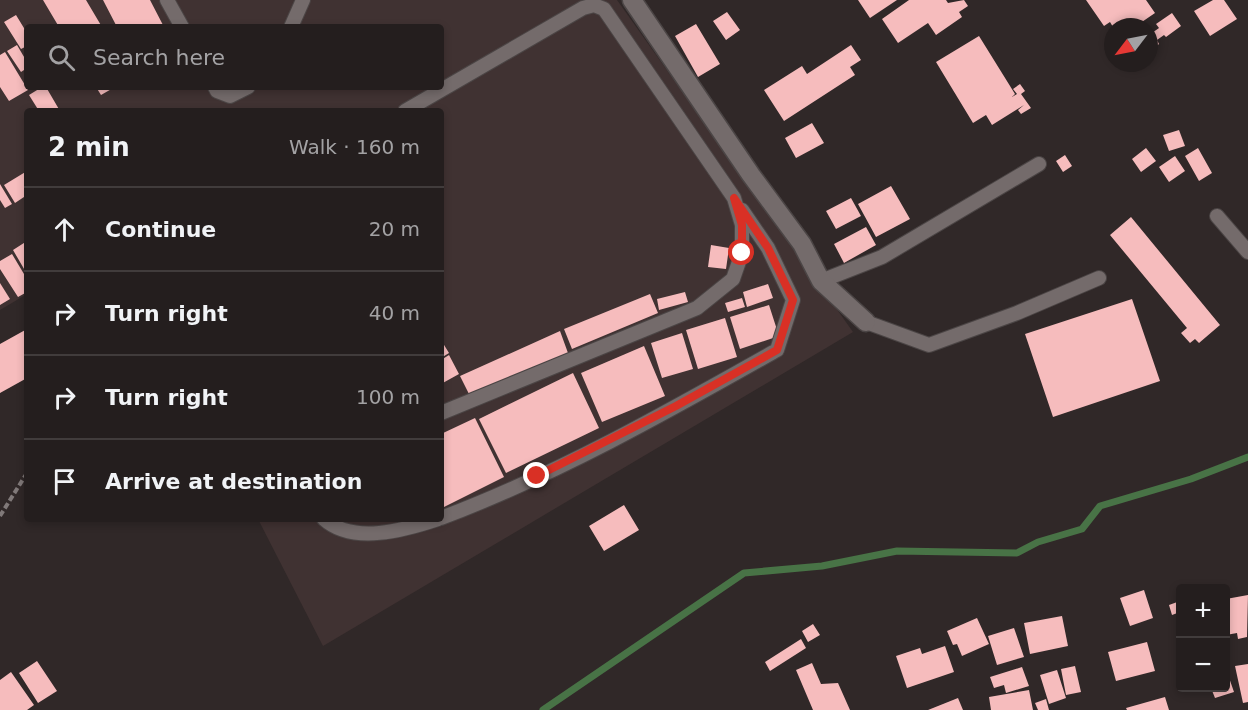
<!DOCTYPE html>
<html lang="en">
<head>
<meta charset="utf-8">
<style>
  :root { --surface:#241e1e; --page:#2c2727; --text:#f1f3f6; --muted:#a3a2a4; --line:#413c3c }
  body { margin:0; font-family:"DejaVu Sans",sans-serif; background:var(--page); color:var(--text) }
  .controls { position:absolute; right:18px; bottom:18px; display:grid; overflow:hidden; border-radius:6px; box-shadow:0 3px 9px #0003 }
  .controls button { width:54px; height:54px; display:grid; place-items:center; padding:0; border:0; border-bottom:2px solid var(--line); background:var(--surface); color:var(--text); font:30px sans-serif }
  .compass { position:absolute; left:1104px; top:18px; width:54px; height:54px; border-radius:50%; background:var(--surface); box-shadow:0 3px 9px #0003; rotate:238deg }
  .stop { position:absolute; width:18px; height:18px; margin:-14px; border:4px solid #d93025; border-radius:50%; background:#fff }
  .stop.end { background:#d93025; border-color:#fff; box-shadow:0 2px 6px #0008 }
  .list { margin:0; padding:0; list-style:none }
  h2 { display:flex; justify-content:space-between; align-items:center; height:78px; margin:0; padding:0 24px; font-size:26px }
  h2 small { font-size:20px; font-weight:400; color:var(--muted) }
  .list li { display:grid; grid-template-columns:39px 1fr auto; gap:18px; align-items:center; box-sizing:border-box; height:84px; padding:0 24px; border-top:2px solid var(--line) }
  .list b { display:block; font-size:22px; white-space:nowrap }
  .list em { font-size:20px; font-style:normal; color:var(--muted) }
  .icon { flex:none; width:33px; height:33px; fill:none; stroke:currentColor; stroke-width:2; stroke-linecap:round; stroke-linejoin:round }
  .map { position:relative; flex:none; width:1248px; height:710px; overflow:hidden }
  .search { position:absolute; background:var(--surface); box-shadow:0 3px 9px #0003; left:24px; top:24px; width:420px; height:66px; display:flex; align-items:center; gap:15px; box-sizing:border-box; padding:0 21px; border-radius:6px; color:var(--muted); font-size:22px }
  .panel { position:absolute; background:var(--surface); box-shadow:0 3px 9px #0003; left:24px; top:108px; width:420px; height:414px; border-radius:6px }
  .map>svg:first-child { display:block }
</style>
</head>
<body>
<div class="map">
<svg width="1248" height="710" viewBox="0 0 1248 710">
  <rect width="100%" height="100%" fill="#302828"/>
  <path fill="#403232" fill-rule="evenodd" d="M0,0h617l236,332 -530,314 -65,-127h183v-408h-414v183l-27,16zM27,27h414v60h-414z"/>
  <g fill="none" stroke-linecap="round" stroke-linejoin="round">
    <path stroke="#487346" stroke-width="7" d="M543,710l201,-137 78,-7 75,-15 120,2 21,-11 44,-13 18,-23 91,-27 57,-22"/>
  </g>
  <path fill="#f6bcbd" d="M43,0h43l16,27h-43z
    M103,0h47l14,27h-47z
    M858,0h39l-27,18z
    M909,0h37l2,3 16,-3 4,6 -9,6 3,5 -26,18 -8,-12 -30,20 -16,-24z
    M1086,0h60l9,13 -19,13 -3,-4 -8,5h-12l-3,-5 -6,4z
    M1213,0h11l13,19 -27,17 -16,-25z
    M727,12l13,18 -14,10 -13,-19z
    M1172,13l9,13 -15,11 -2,-2 -7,5 2,4 -6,5 -4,-2v-12l10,-7 -3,-4z
    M16,15l11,18v13l-6,3 -17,-27z
    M696,24l24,40 -22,13 -23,-41z
    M979,36l36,58 -3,3 5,-3 -4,-5 7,-5 5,7 -4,3 10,14 -10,6 -3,-4 6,-5 -32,20 -6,-10 -13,8 -37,-61z
    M17,45l10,17v6l-6,4 -14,-21z
    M851,45l10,15 -11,7 5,8 -71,46 -20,-31 38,-24 5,8z
    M5,52l23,38 -19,11 -9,-14v-32z
    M42,87h4l14,24h-21l-10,-16z
    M96,87h19l-14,8z
    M812,123l12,20 -28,15 -11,-20z
    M1179,130l6,16 -16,5 -6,-16z
    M1146,148l10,13 -15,11 -9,-13z
    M1198,148l14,25 -13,8 -14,-25z
    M1065,155l7,11 -9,6 -7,-11z
    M1175,156l10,15 -16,11 -10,-15z
    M27,171v24l-12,8 -11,-18z
    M0,184l12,20 -7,4 -5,-8z
    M891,186l19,33 -34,18 -18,-33z
    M851,198l10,18 -25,13 -10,-18z
    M1131,217l89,108 -21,18 -4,-4 -5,4 -9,-10 6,-5 -77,-93z
    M866,227l10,18 -32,18 -10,-19z
    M27,241v33l-14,-24z
    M711,245l18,3 -3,21 -18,-2z
    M12,254l15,25v13l-9,5 -18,-28v-8z
    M0,283l10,16 -10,6z
    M768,284l5,14 -26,9 -4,-15z
    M685,292l3,10 -29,8 -2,-11z
    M650,294l8,19 -86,36 -8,-20z
    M742,298l3,9 -17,5 -3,-9z
    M1132,299l28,82 -107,36 -28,-83z
    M769,305l10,31 -39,13 -10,-32z
    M725,318l12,39 -39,12 -12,-39z
    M27,329v49l-27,15v-49z
    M560,331l8,22 -98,43 -10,-20z
    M682,333l11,36 -31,9 -11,-35z
    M441,340l8,13 -8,5z
    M644,346l21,50 -63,26 -21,-49z
    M449,355l10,19 -18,10v-24z
    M573,373l26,55 -93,45 -27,-54z
    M475,418l29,59 -60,30 -3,-7v-66z
    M624,505l15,25 -35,21 -15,-25z
    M1144,590l9,28 -23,8 -10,-28z
    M1248,595l-1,42 -9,2 -1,-6 -11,2v-36z
    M1180,601v11l-8,3 -3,-10z
    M1062,616l6,30 -38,8 -6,-31z
    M977,618l12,26 -27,12 -5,-12 -4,1 -6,-14z
    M813,624l7,11 -12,7 -6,-11z
    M1014,628l10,29 -27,8 -9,-29z
    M801,639l5,9 -36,23 -5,-9z
    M1147,642l8,29 -39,10 -8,-29z
    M945,646l9,26 -47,16 -11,-32 24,-8 2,6z
    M37,661l20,30 -19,12 -19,-30z
    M812,663l9,21 17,-1 12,27h-37l-17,-40z
    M1248,664v38l-5,1 -8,-37z
    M1075,666l6,26 -15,3 -5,-26z
    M1022,667l7,19 -23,7 -2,-8 -10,3 -4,-11z
    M1226,669l8,23 -19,6 -4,-10h15z
    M1057,670l9,28 -17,6 -9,-29z
    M11,672l23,33 -7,5h-27v-30z
    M1029,690l4,20h-42l-2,-13z
    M1165,697l4,13h-42l-1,-2z
    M958,698l5,12h-35z
    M1046,699l3,11h-11l-3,-7z"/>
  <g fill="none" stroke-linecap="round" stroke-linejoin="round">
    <defs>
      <path id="lane" d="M167,0l15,27
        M291,27l12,-27
        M215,87l2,4 13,5 18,-9
        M405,111l178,-103 11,-3 10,4 130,189 8,27v28l-9,26 -36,29 -256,105
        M1217,216l31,36
        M821,281l61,-24 157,-93
        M866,322l63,23 88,-32 82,-35
        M441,518c117,-44 228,-107 336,-168l16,-50 -25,-52 -26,-38
        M324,519c29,26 81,11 114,0"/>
      <path id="street" d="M632,0l119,175 51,69 19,37 45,41"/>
    </defs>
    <use href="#lane" stroke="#4b4545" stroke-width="16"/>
    <use href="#street" stroke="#4b4545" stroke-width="21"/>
    <path stroke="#807979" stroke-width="4" stroke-dasharray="6 3" stroke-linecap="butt" d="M0,516l27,-43"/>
    <use href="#lane" stroke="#746b6b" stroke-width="14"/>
    <use href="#street" stroke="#746b6b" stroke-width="18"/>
  </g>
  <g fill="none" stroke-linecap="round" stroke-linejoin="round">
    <path stroke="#d93025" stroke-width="8" d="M537,476l139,-70 101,-56 16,-50 -25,-52 -34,-50 8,27v28"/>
  </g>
</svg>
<div class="controls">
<button>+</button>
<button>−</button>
</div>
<svg class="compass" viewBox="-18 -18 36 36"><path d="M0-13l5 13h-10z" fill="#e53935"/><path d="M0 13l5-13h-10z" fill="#a3a2a4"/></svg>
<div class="stop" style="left:742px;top:253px"></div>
<div class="stop end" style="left:537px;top:476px"></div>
<div class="search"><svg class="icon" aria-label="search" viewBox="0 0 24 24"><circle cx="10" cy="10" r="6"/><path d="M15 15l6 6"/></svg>Search here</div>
<section class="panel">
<h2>2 min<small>Walk · 160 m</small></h2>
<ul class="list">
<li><svg class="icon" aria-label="ahead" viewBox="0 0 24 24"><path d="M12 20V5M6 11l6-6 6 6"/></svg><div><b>Continue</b></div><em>20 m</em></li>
<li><svg class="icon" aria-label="right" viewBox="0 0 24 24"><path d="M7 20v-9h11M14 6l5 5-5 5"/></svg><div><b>Turn right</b></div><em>40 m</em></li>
<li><svg class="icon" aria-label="right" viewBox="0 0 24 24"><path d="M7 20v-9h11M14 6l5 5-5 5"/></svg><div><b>Turn right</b></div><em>100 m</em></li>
<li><svg class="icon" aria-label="arrive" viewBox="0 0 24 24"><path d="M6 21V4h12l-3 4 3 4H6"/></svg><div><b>Arrive at destination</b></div></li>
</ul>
</section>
</div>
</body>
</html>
